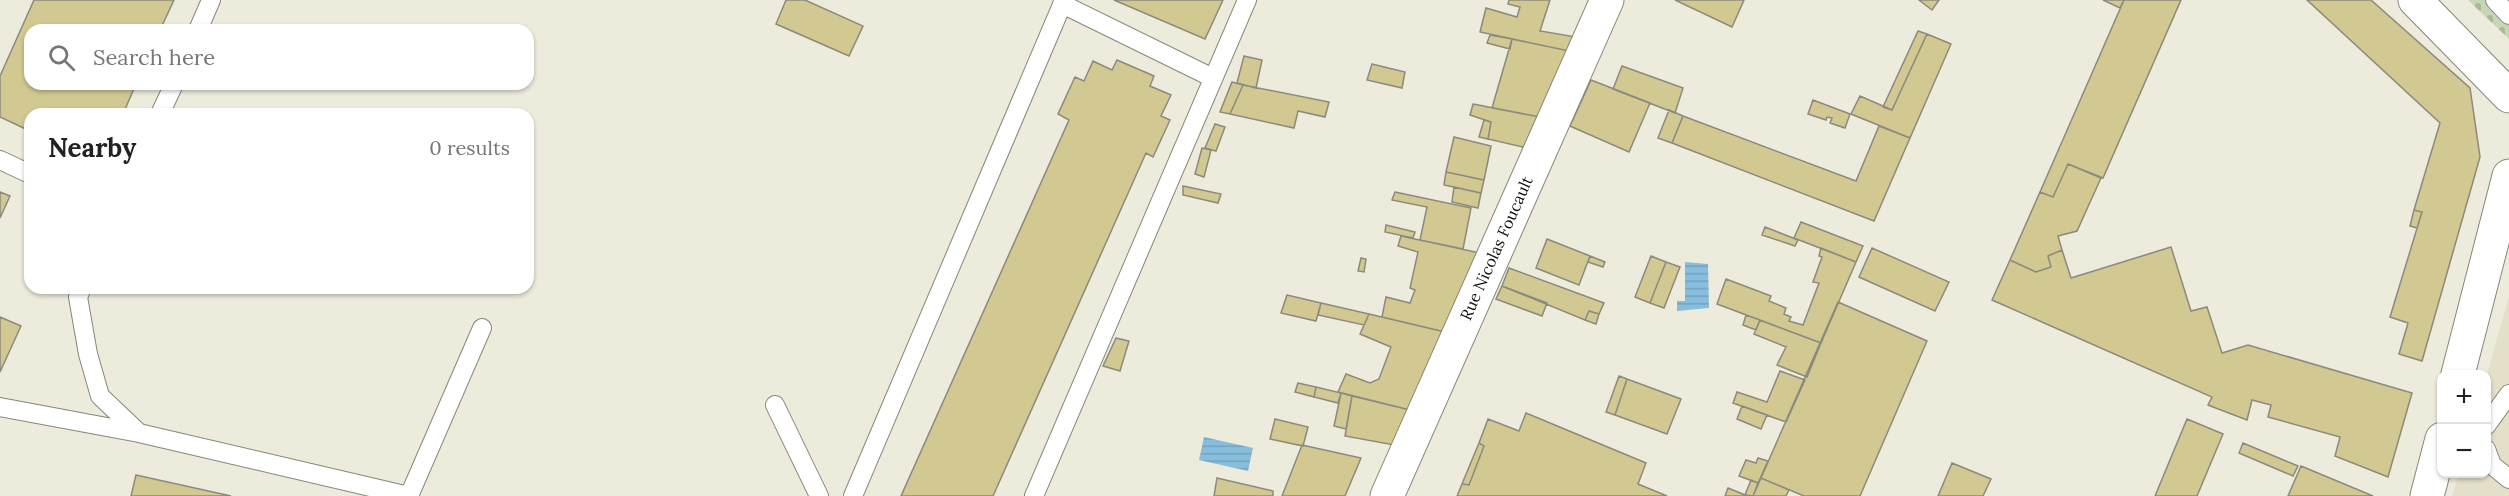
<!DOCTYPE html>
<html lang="en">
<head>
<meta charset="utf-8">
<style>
  :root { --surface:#fff; --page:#f2f2f2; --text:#222; --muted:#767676; --line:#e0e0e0 }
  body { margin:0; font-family:Lora,serif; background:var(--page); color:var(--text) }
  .controls { position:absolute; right:18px; bottom:18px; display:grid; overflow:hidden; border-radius:12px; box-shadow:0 2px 4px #0004 }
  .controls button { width:54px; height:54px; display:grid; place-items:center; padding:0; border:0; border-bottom:2px solid var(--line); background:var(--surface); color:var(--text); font:30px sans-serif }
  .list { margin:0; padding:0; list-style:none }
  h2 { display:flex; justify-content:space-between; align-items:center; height:78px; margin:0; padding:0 24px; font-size:26px }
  h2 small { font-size:20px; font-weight:400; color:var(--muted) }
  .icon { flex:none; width:33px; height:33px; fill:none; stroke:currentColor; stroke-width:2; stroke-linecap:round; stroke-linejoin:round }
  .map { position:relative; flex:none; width:2509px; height:496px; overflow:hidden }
  .search { position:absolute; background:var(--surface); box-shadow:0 2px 4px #0004; left:24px; top:24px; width:510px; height:66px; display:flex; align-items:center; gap:15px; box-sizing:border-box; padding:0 21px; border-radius:18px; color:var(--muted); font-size:22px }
  .panel { position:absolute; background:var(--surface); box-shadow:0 2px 4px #0004; left:24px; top:108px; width:510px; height:186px; border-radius:18px }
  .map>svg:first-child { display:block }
</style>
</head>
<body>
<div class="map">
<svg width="2509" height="496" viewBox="0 0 2509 496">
  <defs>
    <pattern id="cemetery-stones" width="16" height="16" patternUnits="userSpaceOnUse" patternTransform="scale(1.5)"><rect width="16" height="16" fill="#c7d6b5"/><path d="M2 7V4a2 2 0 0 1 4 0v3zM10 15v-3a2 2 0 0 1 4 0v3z" fill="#aab79a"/></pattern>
    <pattern id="water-rules" width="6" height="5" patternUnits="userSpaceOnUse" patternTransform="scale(1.5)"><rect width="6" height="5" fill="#88bedd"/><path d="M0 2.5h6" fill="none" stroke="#74a2bc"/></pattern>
  </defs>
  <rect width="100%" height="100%" fill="#edebdc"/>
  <path fill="#e3dfc9" d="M2509,296v200h-57l7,-22h27l1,-99z"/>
  <path fill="url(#cemetery-stones)" d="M2468,0h41v39z"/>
  <path fill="url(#water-rules)" d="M1685,262l23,2 1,44 -32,3v-10h8z
    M1204,437l49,11 -5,23 -49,-11z"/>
  <path fill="#d1c892" stroke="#8c8a7c" stroke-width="1.5" d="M34,0h140l-14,30h-130v54h106l-13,30h-93v17l-30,-14v-41z
    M786,0h19l58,26 -14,30 -73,-32z
    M1114,0h109l-18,39z
    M1509,0h41l-10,31 36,6 -7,14 -89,-19 6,-24 31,9 3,-10 -12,-3z
    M1675,0h69l-12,27z
    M1919,0h20l-7,10z
    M2103,0h21l-4,8z
    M2124,0h57l-78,178 -35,-14 -15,33 -13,-5z
    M2307,0h64l99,88 10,69 -58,204 -23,-7 9,-31 -18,-6 32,-105 -8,-2 26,-87z
    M1918,31l9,3 -35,76 -9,-3z
    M1927,34l24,10 -41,94 -59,-24 9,-18 32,14z
    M1490,35l22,4 -2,10 -23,-6z
    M1512,39l57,12 -29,66 -48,-9z
    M1244,56l18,4 -6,28 -19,-5z
    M1117,60l37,16 -4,10 21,9 -10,21 9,4 -17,37 -7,-4 -153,343h-92l168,-376 -11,-6 17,-37 9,4 9,-20 19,9z
    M1372,64l33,8 -3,16 -35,-8z
    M1622,66l61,22 -8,25 -62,-24z
    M1591,80l59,23 -21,49 -59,-26z
    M1232,82l11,3 -13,29 -10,-2z
    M1243,85l86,17 -4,15 -27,-6 -4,17 -64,-14z
    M1813,100l37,14 -5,14 -15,-5 2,-5 -5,-1 -1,3 -18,-6z
    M1473,104l67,13 -13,31 -39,-9 3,-17 -21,-7z
    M1669,110l14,6 -11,27 -14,-5z
    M1683,116l173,65 23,-55 31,12 -36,83 -202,-78z
    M1484,120l7,2 -3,17 -9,-2z
    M1215,124l10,3 -9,24 -11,-3z
    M1454,137l37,9 -7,34 -38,-8z
    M1202,148l9,2 -7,27 -9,-3z
    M2068,164l33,14 -24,53 -19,5 4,14 -14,6 3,11 -15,5 -26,-12 30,-68 13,5z
    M1446,172l38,8 -3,13 -37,-8z
    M1183,186l38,8 -3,9 -35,-8z
    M1454,187l27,6 -3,15 -26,-6z
    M0,192l10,4 -10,22z
    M1395,192l76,16 -8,41 -43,-9 7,-33 -35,-7z
    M2414,210l8,2 -5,16 -7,-2z
    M1801,222l62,24 -7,16 -62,-24z
    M1386,225l29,7 -2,6 -28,-6z
    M1765,227l33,13 -3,6 -33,-11z
    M1401,236l79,17 -35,79 -63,-15 4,-20 24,6 5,-13 -5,-2 8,-36 -20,-6z
    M1547,239l43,17 -11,29 -43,-17z
    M2171,247l20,64 16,-4 15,46 26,-8 164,48 -24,84 -53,-21 5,-19 -72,-20 3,-12 -19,-5 -5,20 -39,-15 4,-8 -220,-97 18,-40 26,12 15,-5 -3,-11 14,-6 9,28z
    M1821,248l35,14 -35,81 -104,-39 9,-25 45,17 -2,5 17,7 -2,6 7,3 -2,4 14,4 16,-42 -6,-1 9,-25 -3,-1z
    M1872,248l77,34 -14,29 -76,-34z
    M1590,256l15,6 -2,5 -15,-5z
    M1651,256l15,6 -16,41 -15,-6z
    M1361,258l5,1 -2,13 -6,-1z
    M1666,262l14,5 -16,41 -14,-5z
    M1509,268l95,35 -5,11 -10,-3 -4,9 -83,-34z
    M1502,286l45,17 -5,13 -46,-17z
    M1287,295l34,8 -5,18 -35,-8z
    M1838,302l89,39 -67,155h-56l-43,-18z
    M1321,303l48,11 -5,11 -46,-10z
    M1589,311l10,3 -3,10 -11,-4z
    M1369,314l76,18 -35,78 -72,-18 8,-18 24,9 9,-4 12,-32 -31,-13z
    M1746,315l14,5 -4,10 -13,-5z
    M0,317l21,9 -21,46z
    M1760,320l61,23 -14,34 -30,-12 9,-18 -32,-13z
    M1116,338l13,3 -9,30 -17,-5z
    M1780,371l25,9 -19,42 -53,-19 4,-11 30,10z
    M1619,376l8,3 -12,36 -9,-3z
    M1627,379l54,20 -14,35 -52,-19z
    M1298,383l18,4 -2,10 -19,-5z
    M1316,387l25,6 -3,10 -24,-6z
    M1341,393l11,3 -6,33 -12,-3z
    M1352,396l58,14 -16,35 -49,-9z
    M1742,406l25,9 -6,14 -24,-10z
    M1526,413l120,50 -8,21 29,12h-210l5,-12 7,1 15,-39 -5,-3 9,-24 31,12z
    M1275,419l33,8 -5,19 -33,-7z
    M2187,419l36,15 -26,62h-42z
    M1479,443l5,3 -15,39 -7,-1z
    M2243,443l55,23 -5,10 -54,-23z
    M1302,445l59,13 -16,38h-63z
    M1758,458l10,3 -10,22 -19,-7 7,-16 10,3z
    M1952,463l39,16 -8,17h-45z
    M2301,466l72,30h-85z
    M136,475l95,21h-100z
    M1217,478l56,13v5h-59z
    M1761,478l28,12 -3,6h-33z
    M1751,480l7,3 -5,13 -8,-1z
    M1728,488l17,7 1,1h-21z"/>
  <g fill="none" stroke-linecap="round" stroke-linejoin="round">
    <defs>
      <path id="lane" d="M2495,0l14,15
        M1062,4l151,74
        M198,30l13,-30
        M160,114l14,-30
        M0,160l30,14
        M82,288l-4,9 10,57 12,42 39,37
        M775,405l44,91
        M0,407l139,26 270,63
        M2486,426l23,-32
        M2486,449l6,16 17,14
        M409,496l73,-168
        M853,496l211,-496
        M1034,496l213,-496"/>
      <path id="street" d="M2415,0l94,96
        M2458,374l51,-198
        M1387,496l220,-496
        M2427,496l15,-57"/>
    </defs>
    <use href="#lane" stroke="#888679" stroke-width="20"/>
    <use href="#street" stroke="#888679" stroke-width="35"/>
    <use href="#lane" stroke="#fff" stroke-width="18"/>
    <use href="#street" stroke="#fff" stroke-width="33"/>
  </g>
  <g text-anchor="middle" stroke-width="5" stroke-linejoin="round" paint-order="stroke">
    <g font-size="16" fill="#13120d" stroke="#fff">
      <text transform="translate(1496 248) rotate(-66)" y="6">Rue Nicolas Foucault</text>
    </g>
  </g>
</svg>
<div class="controls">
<button>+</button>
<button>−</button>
</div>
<div class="search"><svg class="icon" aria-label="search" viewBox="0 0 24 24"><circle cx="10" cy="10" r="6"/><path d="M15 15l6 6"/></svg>Search here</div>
<section class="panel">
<h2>Nearby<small>0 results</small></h2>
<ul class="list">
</ul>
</section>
</div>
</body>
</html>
